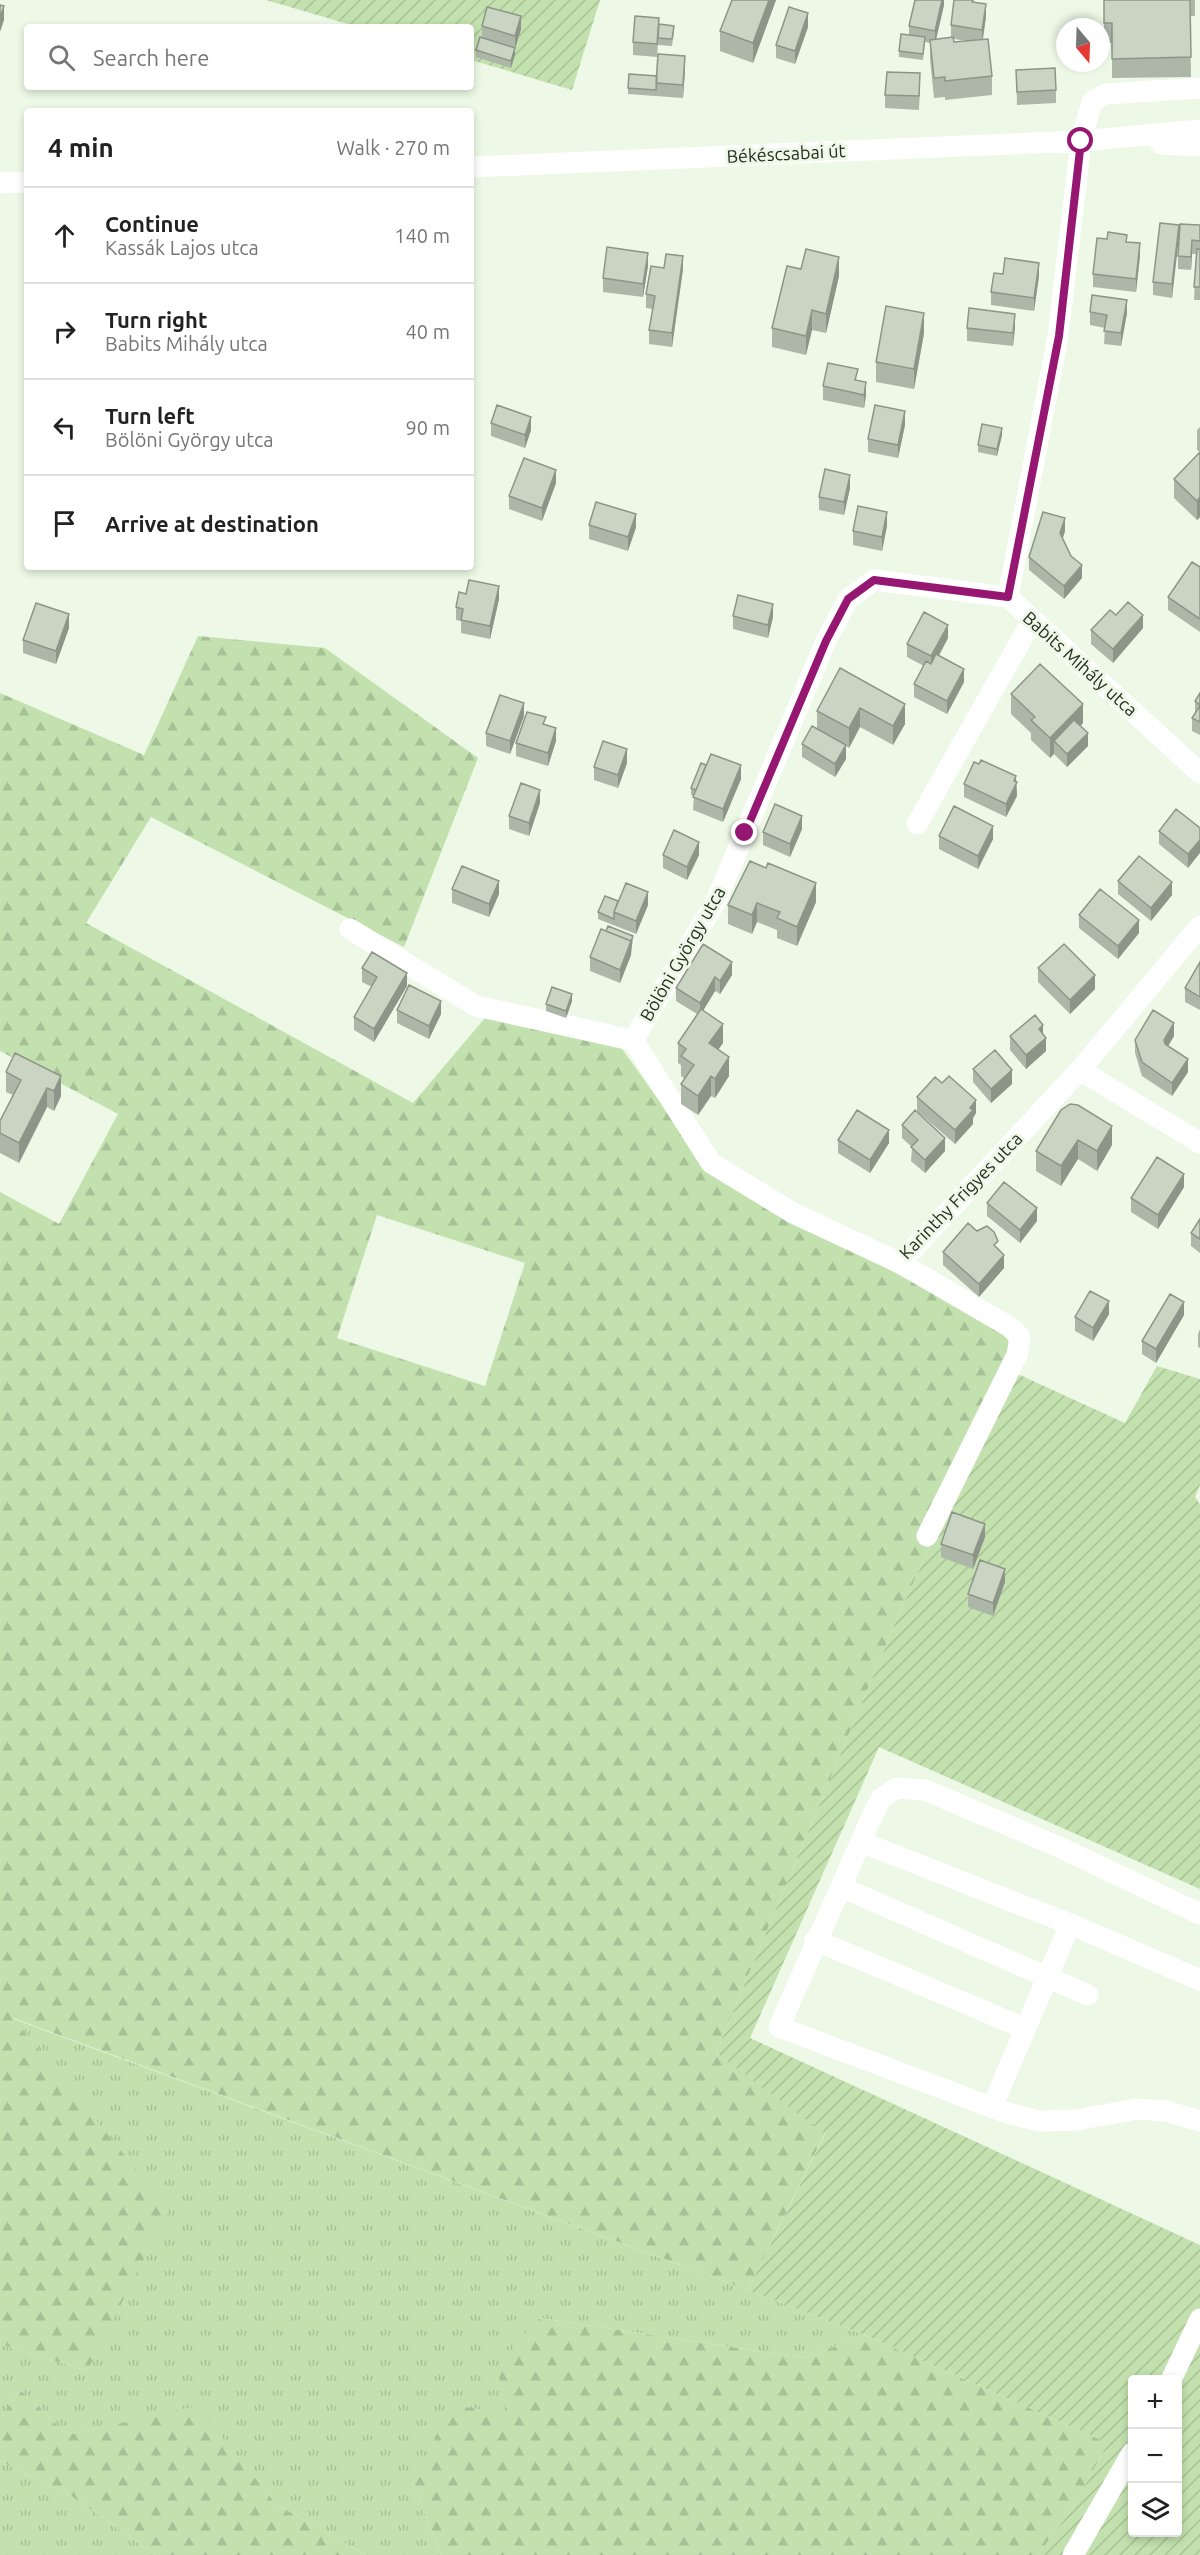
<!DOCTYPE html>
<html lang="en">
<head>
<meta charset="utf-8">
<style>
  :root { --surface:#fff; --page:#f2f2f2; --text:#222; --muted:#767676; --line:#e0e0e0 }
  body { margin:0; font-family:Ubuntu,sans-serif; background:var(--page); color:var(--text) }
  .controls { position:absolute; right:18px; bottom:18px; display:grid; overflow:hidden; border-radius:6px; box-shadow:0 3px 9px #0003 }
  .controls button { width:54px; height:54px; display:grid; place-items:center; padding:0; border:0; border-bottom:2px solid var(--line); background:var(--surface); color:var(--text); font:30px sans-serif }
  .compass { position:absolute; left:1056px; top:18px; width:54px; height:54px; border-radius:50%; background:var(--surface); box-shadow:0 3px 9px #0003; rotate:161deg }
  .stop { position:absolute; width:18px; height:18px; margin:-14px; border:4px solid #951771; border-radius:50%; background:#fff }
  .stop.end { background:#951771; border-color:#fff; box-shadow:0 2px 6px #0008 }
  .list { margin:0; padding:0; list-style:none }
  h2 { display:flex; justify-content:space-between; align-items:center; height:78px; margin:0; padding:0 24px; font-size:26px }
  h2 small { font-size:20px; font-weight:400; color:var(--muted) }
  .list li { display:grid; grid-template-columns:39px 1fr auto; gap:18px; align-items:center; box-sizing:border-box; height:96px; padding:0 24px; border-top:2px solid var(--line) }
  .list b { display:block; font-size:22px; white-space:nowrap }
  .list p { margin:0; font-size:20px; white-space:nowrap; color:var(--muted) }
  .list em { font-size:20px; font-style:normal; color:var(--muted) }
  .icon { flex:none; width:33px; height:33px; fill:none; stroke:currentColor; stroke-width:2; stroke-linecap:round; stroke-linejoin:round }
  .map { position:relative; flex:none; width:1200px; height:2555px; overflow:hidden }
  .search { position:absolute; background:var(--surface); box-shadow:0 3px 9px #0003; left:24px; top:24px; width:450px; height:66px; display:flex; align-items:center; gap:15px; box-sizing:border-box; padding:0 21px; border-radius:6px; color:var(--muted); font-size:22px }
  .panel { position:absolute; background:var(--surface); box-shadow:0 3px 9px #0003; left:24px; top:108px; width:450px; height:462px; border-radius:6px }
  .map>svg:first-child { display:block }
</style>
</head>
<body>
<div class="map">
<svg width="1200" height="2555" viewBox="0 0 1200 2555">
  <defs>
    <pattern id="grass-tufts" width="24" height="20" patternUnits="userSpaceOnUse" patternTransform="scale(1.5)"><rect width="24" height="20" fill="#c2e1ae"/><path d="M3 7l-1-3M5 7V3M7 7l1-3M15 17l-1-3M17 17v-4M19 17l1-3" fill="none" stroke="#a7c196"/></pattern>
    <pattern id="forest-firs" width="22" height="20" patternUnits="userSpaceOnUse" patternTransform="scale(1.5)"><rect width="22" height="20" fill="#c2e1ae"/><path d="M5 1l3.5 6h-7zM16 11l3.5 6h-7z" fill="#a7c196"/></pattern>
    <pattern id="garden-furrows" width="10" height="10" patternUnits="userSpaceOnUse" patternTransform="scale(1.5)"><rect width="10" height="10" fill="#c2e1ae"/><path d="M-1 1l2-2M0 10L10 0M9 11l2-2" fill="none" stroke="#a7c196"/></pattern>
  </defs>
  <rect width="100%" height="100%" fill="#edf9e6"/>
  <path fill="url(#grass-tufts)" d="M11,2018l737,272 117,45 -61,23 -264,-40 -34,95 -93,71 28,71h-75l-90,-51 -79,-97 -129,28 -48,-45 -20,28v-74l87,27z
    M0,2461l70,34 86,60h-156z"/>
  <path fill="url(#forest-firs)" fill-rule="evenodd" d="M198,636l127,12 153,110 -74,189 -253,-130 -65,106 327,180 72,-85 137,31 89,124 297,161 3,37 -112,243 -183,439 109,80 -77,157 -735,-272 156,192 -82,161 -87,-27v-1152l59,32 59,-110 -118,-63v-358l144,62zM377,1215l148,48 -40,123 -148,-48z
    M540,2318l264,40 61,-23 243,108 -36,66 -34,46h-597l-28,-71 38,-79 55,8 -9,-47z
    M20,2390l48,45 129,-29 79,98 90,51h-210l-86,-60 -70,-34v-43z"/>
  <path fill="url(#garden-furrows)" fill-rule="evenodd" d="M266,0h334l-28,90 -101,-30v-33h-113z
    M1157,1366l43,13v106l-5,12 5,7v385l-321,-142 -129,291 450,207v310h-162l34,-46 36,-66 -243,-108 -117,-45 77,-156 -109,-81 183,-439 112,-243 114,52zM1132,2380h46v152h-46z"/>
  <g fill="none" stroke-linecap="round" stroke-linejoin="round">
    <path stroke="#fff" stroke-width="21" d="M1161,144l39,2
      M471,167l610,-26 119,-11
      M0,183l27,-1
      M1008,597l50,-261 23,-195 11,-39 13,-8 95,-6
      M917,824l115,-203
      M350,929l126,77 157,34 78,123 82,50 107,50 180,-193 120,-144
      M633,1040l83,-139 110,-260 22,-42 26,-19 134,17 192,176
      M1080,1070l120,73
      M900,1263l110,64 10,10 -3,18 -90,181
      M861,1842l209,82 130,56
      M841,1887l247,108
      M1200,1914l-141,-67 -134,-57 -28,-2 -16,11 -7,13 -95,215 228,86 32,8 37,-1 61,-11 29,2 34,10
      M815,1940l209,88
      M992,2107l78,-183
      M1171,2380l29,-61
      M1073,2555l59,-102"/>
  </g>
  <path fill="#adb7a7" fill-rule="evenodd" d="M776,0l-23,63 -33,-12v-20z
    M944,0v5l-8,34 15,-2v-12l24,-25 -1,2 12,15 -3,22 9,37v19l-47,5v-3l-11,1 -4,-39v-16l-5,-1 -2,18 -24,-3v-6l10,-16v-9zM954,39l13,2 -13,1z
    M1104,0h91v16h-5l1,61 -79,1v-35h-8z
    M659,24l15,8 -2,14 -14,-1 -1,12 -24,-2v-13z
    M482,26l39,3 -6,20v6l-4,13 -35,-11v-7l6,-12z
    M808,27l-13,37 -19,-6v-13z
    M685,69l-2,29 -55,-4v-6l29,-12z
    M1016,70l40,20v13l-39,2z
    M920,86l-1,24 -34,-2v-13z
    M1179,225l-7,73 -19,-3v-13z
    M1200,225v75h-6l2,-46h-4l-1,16 -13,-1v-13z
    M1127,242l13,14 -4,36 -43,-5v-13z
    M648,266l-5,31 -40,-5v-14z
    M664,268l19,1 -11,78 -23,-3v-14l4,-21 -7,-1v-14z
    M801,269l38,7 -13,57 -14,-3 -6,25 -34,-8v-19z
    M1003,274l36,2 -5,35 -43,-6v-13z
    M1090,312l37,1 -6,33 -17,-2 1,-16 -15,-3z
    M1015,327l-2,19 -46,-5v-13z
    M924,333l-10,56 -38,-7v-20z
    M823,386l43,9 -2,13 -41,-8z
    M491,423l40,7 -6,18 -34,-12z
    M905,425l-7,33 -30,-6v-13z
    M1200,427v90l-3,3 -23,-22v-19l26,-27 -3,-2v-20z
    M1002,435l-5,21 -19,-4v-7z
    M556,483l-14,38 -33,-12v-13z
    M850,488l-6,27 -25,-5v-13z
    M589,525l47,2 -8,24 -39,-12z
    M887,526l-5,25 -29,-6v-14z
    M1065,531l-2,7 19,40 -18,21 -35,-29v-13z
    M1200,567v65l-32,-22v-13z
    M499,599l-9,40 -29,-6v-12l-5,-1v-13z
    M1116,615l27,13 -30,35 -22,-19v-14z
    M733,616l40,1 -5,21 -35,-9z
    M69,628l-13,36 -33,-11v-13z
    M948,638l-9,18 25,26 -17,32 -33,-17v-13l10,-18 -17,-9v-13z
    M840,668l65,56 -12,21 -33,-18 -11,21 -3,-2v13l-11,18 -33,-20v-13l15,-16v-17z
    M1200,693v42l-8,-4v-13l3,-4v-13z
    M1011,694l72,29 -3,3 8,20 -21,21 -13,-13 -4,4 -19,-18v-7l-20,-19z
    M524,716l-14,38 -24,-8v-13z
    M556,741l-8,25 -32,-10v-13z
    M627,763l-9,25 -24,-8v-13z
    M741,779l-18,43 -30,-12 1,-14 -3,-1v-7z
    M1016,782l1,14 -11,21 -42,-20v-13z
    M540,803l-11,33 -20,-7v-13z
    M1200,828l-12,40 -29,-24v-13z
    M802,829l-12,28 -27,-12v-13z
    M939,836l54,3 -15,30 -39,-20z
    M663,855h36l-12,25 -24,-12z
    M750,861l66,41 -19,44 -20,-8v-8l-20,-8 -5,12 -24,-10v-19z
    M1118,881l54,14 -21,26 -33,-27z
    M452,889l47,5 -10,23 -37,-14z
    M618,901l30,4 -12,29 -38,-15v-7z
    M1079,915l60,18 -21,26 -39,-31z
    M633,943l-2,3v9l-11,28 -30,-12v-14z
    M703,944l29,31 -12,19 -5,-3 -12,19 20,33 -5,6 11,27 -14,22 -4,-2 -13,19 -17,-11v-20l4,-5 -4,-3v-11l-3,-2v-20l19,-29 -21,-13v-13z
    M1200,962v48l-15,-8v-14z
    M362,968l45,18 -33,56 -20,-12v-13l18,-30 -10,-5z
    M1038,968l57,21 -25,25 -32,-32z
    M572,1001l-6,17 -20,-7v-7z
    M397,1010l44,4 -12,25 -32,-16z
    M1043,1034l3,17 -20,18 -16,-19v-14z
    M1174,1036l-6,10 20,26 -16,24 -30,-20 -7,-23v-13z
    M15,1053l46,43 -7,15 -7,-4 -28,56 -19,-10v-32l13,-26 -7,-3v-20z
    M973,1069l39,15 -21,19 -18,-21z
    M917,1097l59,16 -3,5v6l-18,20 -38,-33z
    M1061,1110l51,35 -15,26 -19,-12 -17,27 -25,-15v-20z
    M902,1125l43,26 -20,22 -14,-12 1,-14 -10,-9z
    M838,1140l51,3 -19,30 -32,-20z
    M1184,1187l-26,42 -27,-17v-14z
    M987,1203l50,18 -17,22 -33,-27z
    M1200,1219v34l-9,-7v-13z
    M998,1248l6,20 -25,29 -36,-32v-13z
    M1109,1314l-16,27 -18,-10v-14z
    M1184,1315l-28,48 -14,-9v-13z
    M1200,1329v19l-2,-1v-13z
    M985,1537l-12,32 -32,-12v-13z
    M1005,1582l-12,34 -25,-9v-13z"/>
  <path fill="#8d9588" d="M769,0h7l-23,63v-20z
    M942,0h2v5l-9,39v-13z
    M986,4v13l-4,26v-13z
    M4,6v14l-4,12v-14z
    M808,13v14l-13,37v-13z
    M521,16v13l-6,20v-13z
    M515,48v7l-4,13v-7z
    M685,56v13l-2,29v-13z
    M1179,225v13l-7,60v-14z
    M1192,240v14l-1,16v-13z
    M1140,243v13l-4,36v-13z
    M648,253v13l-5,31v-13z
    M683,256v13l-11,78v-14z
    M839,257v19l-13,57v-19z
    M1039,263v13l-5,35v-13z
    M1127,300v13l-6,33v-13z
    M812,310v20l-6,25v-19z
    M924,313v20l-10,56v-20z
    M1015,314v13l-2,19v-13z
    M866,382v13l-2,13v-13z
    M905,411v14l-7,33v-13z
    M531,417v13l-6,18v-13z
    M1002,428v7l-5,21v-7z
    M556,470v13l-14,38v-13z
    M850,475v13l-6,27v-13z
    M1200,497v20l-3,3v-19z
    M887,512v14l-5,25v-14z
    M636,514v13l-8,24v-14z
    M1065,518v13l-5,15v-13z
    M1082,565v13l-18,21v-13z
    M499,586v13l-9,40v-13z
    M773,604v13l-5,21v-13z
    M69,614v14l-13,36v-13z
    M1143,615v13l-30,35v-14z
    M948,625v13l-17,31v-13z
    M964,669v13l-17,32v-13z
    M524,703v13l-14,38v-13z
    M905,704v20l-12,21v-19z
    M1083,704v19l-23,24 -6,-6v13l-4,4v-20z
    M860,708v19l-11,21v-20z
    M556,728v13l-8,25v-13z
    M1088,733v13l-21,21v-13z
    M846,745v14l-11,18v-13z
    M627,749v14l-9,25v-13z
    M741,765v14l-18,43v-13z
    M1016,776l1,20 -11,21v-13z
    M540,790v13l-11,33v-13z
    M802,816v13l-12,28v-13z
    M993,826v13l-15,30v-13z
    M1200,840v13l-12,15v-14z
    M699,842v13l-12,25v-13z
    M499,881v13l-10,23v-13z
    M1172,882v13l-21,26v-13z
    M816,883v19l-19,44v-19z
    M648,892v13l-12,29v-13z
    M757,903v19l-5,12v-19z
    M1139,920v13l-21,26v-13z
    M633,936l-2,19 -11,28v-13z
    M732,962v13l-12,19v-13z
    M407,973v13l-33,56v-13z
    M1095,975v14l-25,25v-14z
    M715,977v14l-15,25v-13z
    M572,994v7l-6,17v-7z
    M441,1001v13l-12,25v-13z
    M1174,1023v13l-10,17v-13z
    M723,1024v19l-14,20v-20z
    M1043,1025v13l-4,-9z
    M1046,1038v13l-20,18v-14z
    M729,1057v19l-14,22v-19z
    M1188,1059v13l-16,24v-13z
    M1012,1070v14l-21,19v-14z
    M61,1076v20l-7,15v-20z
    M711,1076v20l-13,19v-19z
    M47,1088v19l-28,56v-20z
    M976,1100v13l-3,5v6l-18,20v-14l15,-22z
    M1112,1126v19l-15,26v-20z
    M889,1130v13l-19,30v-13z
    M945,1138v13l-20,22v-13z
    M1078,1140v19l-17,27v-20z
    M1184,1174v13l-26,42v-14z
    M1037,1208v13l-17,22v-13z
    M1004,1255v13l-25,29v-13z
    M1109,1301v13l-16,27v-13z
    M1184,1302v13l-28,48v-14z
    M985,1524v13l-12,32v-14z
    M1005,1569v13l-12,34v-13z"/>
  <path fill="#c9d5c2" stroke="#8d9588" stroke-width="1.5" d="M732,0h37l-16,43 -33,-12z
    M915,0h27l-7,31 -26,-5z
    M954,0h19l-1,2 14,2 -4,26 -31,-5z
    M1104,0h86l1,57 -79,2v-36h-8z
    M0,5l4,1 -4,12z
    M487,7l34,9 -6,20 -33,-10z
    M789,7l19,6 -13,38 -19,-6z
    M635,16l24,2 -2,26 -24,-2z
    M659,24l15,2 -2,13 -14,-1z
    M901,34l24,3 -2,17 -24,-3z
    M480,37l35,11 -4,13 -35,-11z
    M953,37l1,5 34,-3 4,37 -47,5v-4l-11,1 -4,-38z
    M658,54l27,2 -2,29 -27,-2z
    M1055,68l1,22 -39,2 -1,-22z
    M887,72l33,1 -1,23 -34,-1z
    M629,74l28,2 -1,14 -28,-2z
    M1160,223l19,2 -7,59 -19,-2z
    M1180,224l20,1v16l-8,-1 -1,17 -13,-1z
    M1108,232l19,3 -1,7 14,1 -4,36 -43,-5 4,-36 10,1z
    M607,247l41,6 -5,31 -40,-6z
    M806,249l33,8 -13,57 -14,-4 -6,26 -34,-8 15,-62 14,3z
    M1197,249h3v38h-6z
    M666,254l17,2 -11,77 -23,-3 6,-34 -9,-2 5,-28 13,2z
    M1005,258l34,5 -5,35 -43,-6 3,-19 9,1z
    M1092,295l35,5 -6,33 -17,-2 3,-16 -17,-3z
    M886,306l38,7 -10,56 -38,-7z
    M969,308l46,6 -2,19 -46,-5z
    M828,363l30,6 -3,11 11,2 -2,13 -41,-9z
    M497,405l34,12 -6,18 -34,-12z
    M875,405l30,6 -7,34 -30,-6z
    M982,424l20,4 -5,21 -19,-4z
    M1200,452v45l-3,4 -23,-22z
    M524,458l32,12 -14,38 -33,-12z
    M825,469l25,6 -6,27 -25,-5z
    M596,502l40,12 -8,23 -39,-12z
    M858,506l29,6 -5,25 -29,-6z
    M1043,512l22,6 -5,15 11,23 11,9 -18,21 -35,-29z
    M1192,562l8,5v52l-32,-22z
    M469,580l30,6 -9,40 -29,-6 2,-11 -7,-2 3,-15 7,2z
    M738,595l35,9 -5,21 -35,-9z
    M1128,602l15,13 -30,34 -22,-19 19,-20 6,5z
    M36,603l33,11 -13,37 -33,-11z
    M924,612l24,13 -17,31 -24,-12z
    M936,654l28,15 -17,32 -33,-17 12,-23 5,3z
    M1040,664l43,40 -33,34 -19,-18 4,-3 -24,-23z
    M840,668l65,36 -12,22 -33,-18 -11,20 -32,-17z
    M1200,693v12l-5,-4z
    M500,695l24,8 -14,38 -24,-8z
    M1200,706v16l-8,-4z
    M527,712l19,5 -3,7 13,4 -8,25 -32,-10z
    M1074,720l14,13 -21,21 -13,-13z
    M812,726l34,19 -11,19 -33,-20z
    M603,741l24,8 -9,26 -24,-8z
    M711,754l30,11 -18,44 -30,-12z
    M981,760l35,16 -2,5 3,1 -11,22 -42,-20 10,-22 5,2z
    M701,763l5,2 -10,25 -5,-2z
    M521,783l19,7 -11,33 -20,-7z
    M775,804l27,12 -12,28 -27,-12z
    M954,806l39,20 -15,30 -39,-20z
    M1176,809l24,19v12l-12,14 -29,-23z
    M674,830l25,12 -12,25 -24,-12z
    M1139,856l33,26 -21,26 -33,-27z
    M750,861l16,7 2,-5 48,20 -19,44 -20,-9 3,-6 -23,-9 -5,12 -24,-10z
    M462,866l37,15 -10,23 -37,-15z
    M626,883l22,9 -12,29 -22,-9z
    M1100,889l39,31 -21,26 -39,-31z
    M605,896l13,5 -4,11v7l-16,-7z
    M608,926l25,10 -2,5 -25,-10z
    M601,929l30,12 -11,29 -30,-13z
    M703,944l29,18 -12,19 -5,-4 -15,26 -24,-15z
    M1064,944l31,31 -25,25 -32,-32z
    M372,952l35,21 -33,56 -20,-12 23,-40 -15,-9z
    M1200,962v35l-15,-9z
    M409,985l32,16 -12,25 -32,-16z
    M552,987l20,7 -6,17 -20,-7z
    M701,1009l22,15 -14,19 20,14 -14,22 -4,-3 -13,20 -17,-12 13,-19 -13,-9 5,-7 -8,-6z
    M1153,1010l21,13 -10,17 1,4 23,15 -16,24 -30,-21 -7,-22z
    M1035,1015l8,10 -4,4 7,9 -20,17 -16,-19z
    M995,1050l17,20 -21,19 -18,-20z
    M15,1053l46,23 -7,15 -7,-3 -28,55 -19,-10v-12l21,-41 -15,-8z
    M949,1076l27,24 -6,8 3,2 -18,20 -38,-33 18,-20 7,6z
    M1070,1104l8,1 34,21 -15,25 -19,-11 -17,26 -25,-15 25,-41z
    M857,1110l32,20 -19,30 -32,-20z
    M915,1110l30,28 -20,22 -14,-13 7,-7 -16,-15z
    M1157,1157l27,17 -26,41 -27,-17z
    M1004,1182l33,26 -17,22 -33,-27z
    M1200,1219v20l-9,-6z
    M968,1223l9,8 10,-5 7,6 4,9 -4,4 10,10 -25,29 -36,-32z
    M1090,1291l19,10 -16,27 -18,-11z
    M1170,1294l14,8 -28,47 -14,-8z
    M952,1512l33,12 -12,31 -32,-11z
    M980,1560l25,9 -12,34 -25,-9z"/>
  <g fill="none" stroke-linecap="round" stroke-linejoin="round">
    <path stroke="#951771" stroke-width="8" d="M745,833l81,-192 22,-42 26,-19 134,17 51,-261 22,-195"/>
  </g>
  <g text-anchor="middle" stroke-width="6" stroke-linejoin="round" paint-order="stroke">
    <g font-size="18" fill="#282c25" stroke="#edf9e6">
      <text transform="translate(786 154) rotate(-3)" y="6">Békéscsabai út</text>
      <text transform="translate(1080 664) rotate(42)" y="6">Babits Mihály utca</text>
      <text transform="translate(683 954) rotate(-60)" y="6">Bölöni György utca</text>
      <text transform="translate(961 1196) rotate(-46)" y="6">Karinthy Frigyes utca</text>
    </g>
  </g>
</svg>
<div class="controls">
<button>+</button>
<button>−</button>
<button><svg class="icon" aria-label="layers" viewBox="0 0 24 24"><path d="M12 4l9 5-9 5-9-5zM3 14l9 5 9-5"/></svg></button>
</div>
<svg class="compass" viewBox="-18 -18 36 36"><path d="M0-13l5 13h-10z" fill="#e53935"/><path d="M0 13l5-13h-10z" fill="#767676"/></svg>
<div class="stop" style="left:1081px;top:141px"></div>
<div class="stop end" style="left:745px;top:833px"></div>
<div class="search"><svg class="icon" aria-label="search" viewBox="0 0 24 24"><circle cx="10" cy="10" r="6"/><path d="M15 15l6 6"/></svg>Search here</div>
<section class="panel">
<h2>4 min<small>Walk · 270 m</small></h2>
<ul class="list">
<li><svg class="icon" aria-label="ahead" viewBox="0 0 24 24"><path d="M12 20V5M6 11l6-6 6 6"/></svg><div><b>Continue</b><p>Kassák Lajos utca</p></div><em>140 m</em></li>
<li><svg class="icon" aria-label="right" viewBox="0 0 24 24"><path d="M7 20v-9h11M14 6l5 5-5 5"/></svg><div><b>Turn right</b><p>Babits Mihály utca</p></div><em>40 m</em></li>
<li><svg class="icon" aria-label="left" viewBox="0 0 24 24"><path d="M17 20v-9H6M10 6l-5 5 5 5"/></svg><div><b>Turn left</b><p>Bölöni György utca</p></div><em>90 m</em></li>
<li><svg class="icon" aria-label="arrive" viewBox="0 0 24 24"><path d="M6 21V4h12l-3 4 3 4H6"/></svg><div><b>Arrive at destination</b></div></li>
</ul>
</section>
</div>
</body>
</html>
